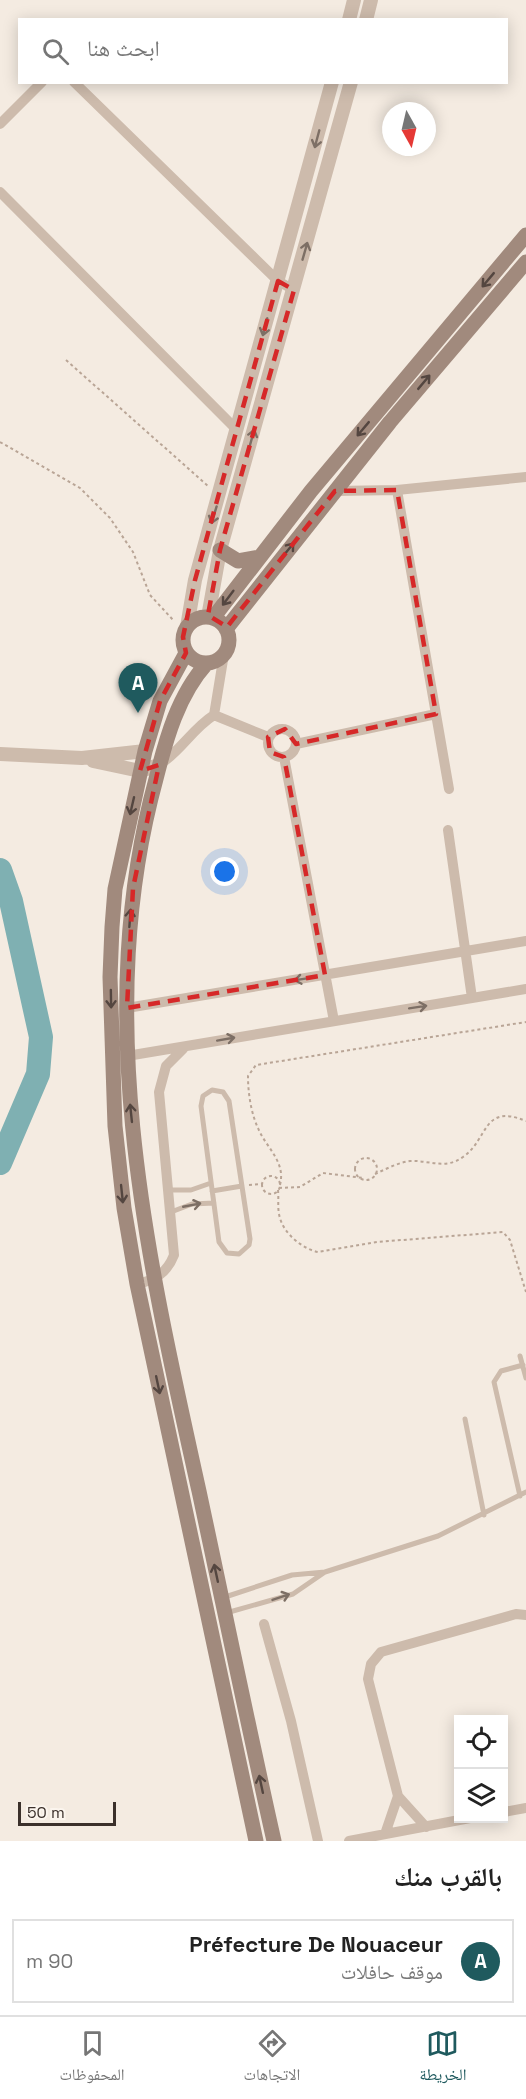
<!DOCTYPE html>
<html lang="ar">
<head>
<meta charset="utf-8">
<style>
  :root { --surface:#fff; --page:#f6f6f6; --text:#222; --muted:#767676; --line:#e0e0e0; --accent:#1f5a5e }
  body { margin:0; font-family:"Space Grotesk","Noto Naskh Arabic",sans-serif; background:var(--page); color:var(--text); direction:rtl }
  .controls { position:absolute; right:18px; bottom:18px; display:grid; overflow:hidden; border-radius:0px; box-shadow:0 3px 15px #0003 }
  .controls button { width:54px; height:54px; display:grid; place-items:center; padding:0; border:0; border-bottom:2px solid var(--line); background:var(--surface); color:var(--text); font:30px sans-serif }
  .compass { position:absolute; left:382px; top:102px; width:54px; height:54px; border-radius:50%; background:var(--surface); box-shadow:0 3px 15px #0003; rotate:172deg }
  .scale { position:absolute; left:18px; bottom:15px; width:98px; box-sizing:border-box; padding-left:6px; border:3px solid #3b302b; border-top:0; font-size:16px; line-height:21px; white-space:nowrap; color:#3b302b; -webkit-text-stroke:4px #fbf5ee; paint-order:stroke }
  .you { position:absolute; left:225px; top:872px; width:21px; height:21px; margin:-15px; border:4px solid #fff; border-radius:50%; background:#1a73e8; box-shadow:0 0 0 9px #1a73e833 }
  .badge { display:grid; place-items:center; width:39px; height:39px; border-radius:50%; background:var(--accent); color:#fff; font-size:20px; font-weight:700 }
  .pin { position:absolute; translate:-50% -50px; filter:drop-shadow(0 2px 3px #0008) }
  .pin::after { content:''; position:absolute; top:32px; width:21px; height:18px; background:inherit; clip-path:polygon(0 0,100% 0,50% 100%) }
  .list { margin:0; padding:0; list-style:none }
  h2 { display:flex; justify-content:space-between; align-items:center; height:78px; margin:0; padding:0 24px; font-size:26px }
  h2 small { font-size:20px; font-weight:400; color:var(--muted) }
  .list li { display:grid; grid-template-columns:39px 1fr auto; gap:18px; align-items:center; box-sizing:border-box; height:84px; margin:0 12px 12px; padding:0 12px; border:2px solid var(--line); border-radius:0px }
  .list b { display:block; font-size:22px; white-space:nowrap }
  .list p { margin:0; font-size:20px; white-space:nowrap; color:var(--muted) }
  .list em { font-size:20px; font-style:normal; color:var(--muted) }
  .icon { flex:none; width:33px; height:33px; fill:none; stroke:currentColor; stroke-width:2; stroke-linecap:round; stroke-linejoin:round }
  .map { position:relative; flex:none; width:526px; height:1841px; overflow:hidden; direction:ltr }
  .search { position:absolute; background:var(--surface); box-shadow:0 3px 15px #0003; left:18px; right:18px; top:18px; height:66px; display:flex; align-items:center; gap:15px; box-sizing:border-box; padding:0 21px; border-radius:0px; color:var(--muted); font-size:22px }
  .sheet { height:174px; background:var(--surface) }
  nav { display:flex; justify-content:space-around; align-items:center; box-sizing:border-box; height:84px; border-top:2px solid var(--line); background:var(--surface); font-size:16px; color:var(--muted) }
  nav a { display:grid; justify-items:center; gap:3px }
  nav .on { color:var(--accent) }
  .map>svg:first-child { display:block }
</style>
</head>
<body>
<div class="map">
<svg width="526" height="1841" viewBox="0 0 526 1841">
  <rect width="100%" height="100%" fill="#f4ebe1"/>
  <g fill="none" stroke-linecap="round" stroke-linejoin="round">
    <path stroke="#7fb0b2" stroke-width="24" d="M0,870l11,31 30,136 -3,37 -38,89"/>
    <path stroke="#b9a596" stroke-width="2" stroke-dasharray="3 3" stroke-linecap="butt" d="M66,360l142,126
      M0,442l80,46 30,30 23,34 17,43 24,26
      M355 1169a11 11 0 1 1 22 0a11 11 0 1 1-22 0Z
      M375,1174c11,-5 22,-11 35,-13 19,-1 35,9 53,-4 26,-18 19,-54 63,-36
      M262 1185a9 9 0 1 1 18 0a9 9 0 1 1-18 0Z
      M249,1185l13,-1
      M280,1185c6,-24 -14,-37 -22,-57 -7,-15 -10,-35 -10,-52l8,-11 270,-43
      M279,1188l21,-1 23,-14 40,5
      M278,1190c1,9 -1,19 2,28 4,16 23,31 38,34l59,-10 126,-10 7,8 16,52"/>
    <path stroke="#cdbbac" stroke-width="5" d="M212,1090l11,2 6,9 21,138 -1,6 -10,9 -12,-1 -8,-11 -18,-136 2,-10z
      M169,1190h22l20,-7
      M212,1191l30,-5
      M171,1212l21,-8 22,-1
      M520,1356l6,22
      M465,1419l19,96
      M520,1496l-26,-114 7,-11 22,-6
      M325,1572l113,-36 88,-44
      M225,1597l67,-22 33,-3 -32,22 -67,19"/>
    <path stroke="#cdbbac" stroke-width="10" d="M74,82l204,199 16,9
      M0,124l42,-42
      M0,192l237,238
      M397,490l52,299
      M335,491l62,-1 129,-13
      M214,715l54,22
      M268 743a14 14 0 1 1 28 0a14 14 0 1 1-28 0Z
      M296,744l140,-30
      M284,757l50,264
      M159,765c22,-14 33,-36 55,-50l10,-61
      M448,830l24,168
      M127,1008l399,-67
      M127,1056l399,-67
      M137,1284c18,-4 30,-11 37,-29l-15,-163 7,-26 17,-17
      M264,1624l27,97 27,120
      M504,1812l22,-4
      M426,1827l-28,-31 -30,-117 3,-15 10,-12 135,-38 10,1
      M385,1834l13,-38
      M349,1841l121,-23"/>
    <path stroke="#cdbbac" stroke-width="14" d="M349,20l5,-20
      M366,20l5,-20
      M208,617l12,-67 131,-468
      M187,627l8,-47 137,-498
      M0,754l82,4 63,-7
      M93,761l47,10 19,-6"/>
    <path stroke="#a18a7d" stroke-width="15" d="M220,550l18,11 22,-4
      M183 640a23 23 0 1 1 46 0a23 23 0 1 1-46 0Z
      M213,618l98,-127 215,-256
      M226,629l164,-207 136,-160
      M186,653l-26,48 -15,50 -30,138 -3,38 -2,50 5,149 9,82 13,76 119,557
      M207,663c-29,32 -41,76 -51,116 -65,238 -9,477 43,712 25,117 49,234 75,350"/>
  </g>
  <defs><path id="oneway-shaft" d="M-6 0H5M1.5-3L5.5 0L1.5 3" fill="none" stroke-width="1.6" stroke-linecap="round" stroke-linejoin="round" transform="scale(1.5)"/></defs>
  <g stroke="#7d6f65">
    <use href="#oneway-shaft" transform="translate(317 139) rotate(105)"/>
    <use href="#oneway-shaft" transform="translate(305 251) rotate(-74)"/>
    <use href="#oneway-shaft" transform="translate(265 327) rotate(105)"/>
    <use href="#oneway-shaft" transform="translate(252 438) rotate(-74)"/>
    <use href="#oneway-shaft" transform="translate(214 515) rotate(107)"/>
    <use href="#oneway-shaft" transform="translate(303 979) rotate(171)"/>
    <use href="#oneway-shaft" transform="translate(418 1007) rotate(-9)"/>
    <use href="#oneway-shaft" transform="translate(226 1039) rotate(-10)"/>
    <use href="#oneway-shaft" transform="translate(192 1205) rotate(-11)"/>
    <use href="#oneway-shaft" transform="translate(281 1597) rotate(-19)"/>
  </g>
  <g stroke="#544640">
    <use href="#oneway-shaft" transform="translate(488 280) rotate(130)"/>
    <use href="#oneway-shaft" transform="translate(424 382) rotate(-50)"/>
    <use href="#oneway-shaft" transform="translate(363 429) rotate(130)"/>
    <use href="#oneway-shaft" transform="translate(288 550) rotate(-51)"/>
    <use href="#oneway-shaft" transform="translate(228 598) rotate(127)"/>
    <use href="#oneway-shaft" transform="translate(132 806) rotate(103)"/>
    <use href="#oneway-shaft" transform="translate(130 918) rotate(-86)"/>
    <use href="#oneway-shaft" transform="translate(111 999) rotate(89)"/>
    <use href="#oneway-shaft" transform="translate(131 1113) rotate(-96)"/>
    <use href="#oneway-shaft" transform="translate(122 1194) rotate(84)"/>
    <use href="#oneway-shaft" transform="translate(158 1385) rotate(78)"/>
    <use href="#oneway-shaft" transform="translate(216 1573) rotate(-102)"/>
    <use href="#oneway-shaft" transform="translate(261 1784) rotate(-102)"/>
  </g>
  <path fill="none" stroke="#d62828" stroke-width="4.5" stroke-dasharray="12 8" stroke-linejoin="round" d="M278,281l16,9 -74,260 -12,65 19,12 108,-136 62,-1 39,224 -140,30 -11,-15 -17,8 2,15 14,5 41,218 -198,33 6,-120 26,-123 -19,6 20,-70 26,-48 -3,-16 12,-57z"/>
</svg>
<div class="controls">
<button><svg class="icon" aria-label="locate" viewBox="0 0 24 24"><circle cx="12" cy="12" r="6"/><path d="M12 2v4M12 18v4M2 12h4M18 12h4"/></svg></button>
<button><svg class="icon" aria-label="layers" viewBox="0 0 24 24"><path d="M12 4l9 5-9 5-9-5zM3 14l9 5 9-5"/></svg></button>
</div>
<svg class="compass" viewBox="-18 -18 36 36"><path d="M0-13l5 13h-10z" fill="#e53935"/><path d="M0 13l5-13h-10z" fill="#767676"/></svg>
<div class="scale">50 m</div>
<div class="you"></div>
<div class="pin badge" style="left:138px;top:713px">A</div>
<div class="search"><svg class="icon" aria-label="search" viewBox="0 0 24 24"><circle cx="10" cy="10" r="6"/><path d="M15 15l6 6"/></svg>ابحث هنا</div>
</div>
<section class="sheet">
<h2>بالقرب منك<small></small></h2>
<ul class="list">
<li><span class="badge">A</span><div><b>Préfecture De Nouaceur</b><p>موقف حافلات</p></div><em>90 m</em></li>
</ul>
</section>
<nav>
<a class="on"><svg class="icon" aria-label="map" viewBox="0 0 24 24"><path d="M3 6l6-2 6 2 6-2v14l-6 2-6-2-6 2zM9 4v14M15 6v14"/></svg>الخريطة</a>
<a><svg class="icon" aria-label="directions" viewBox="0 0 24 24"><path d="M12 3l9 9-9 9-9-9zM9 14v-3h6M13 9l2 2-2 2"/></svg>الاتجاهات</a>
<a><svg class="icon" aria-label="saved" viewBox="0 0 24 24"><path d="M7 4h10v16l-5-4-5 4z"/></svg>المحفوظات</a>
</nav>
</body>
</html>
